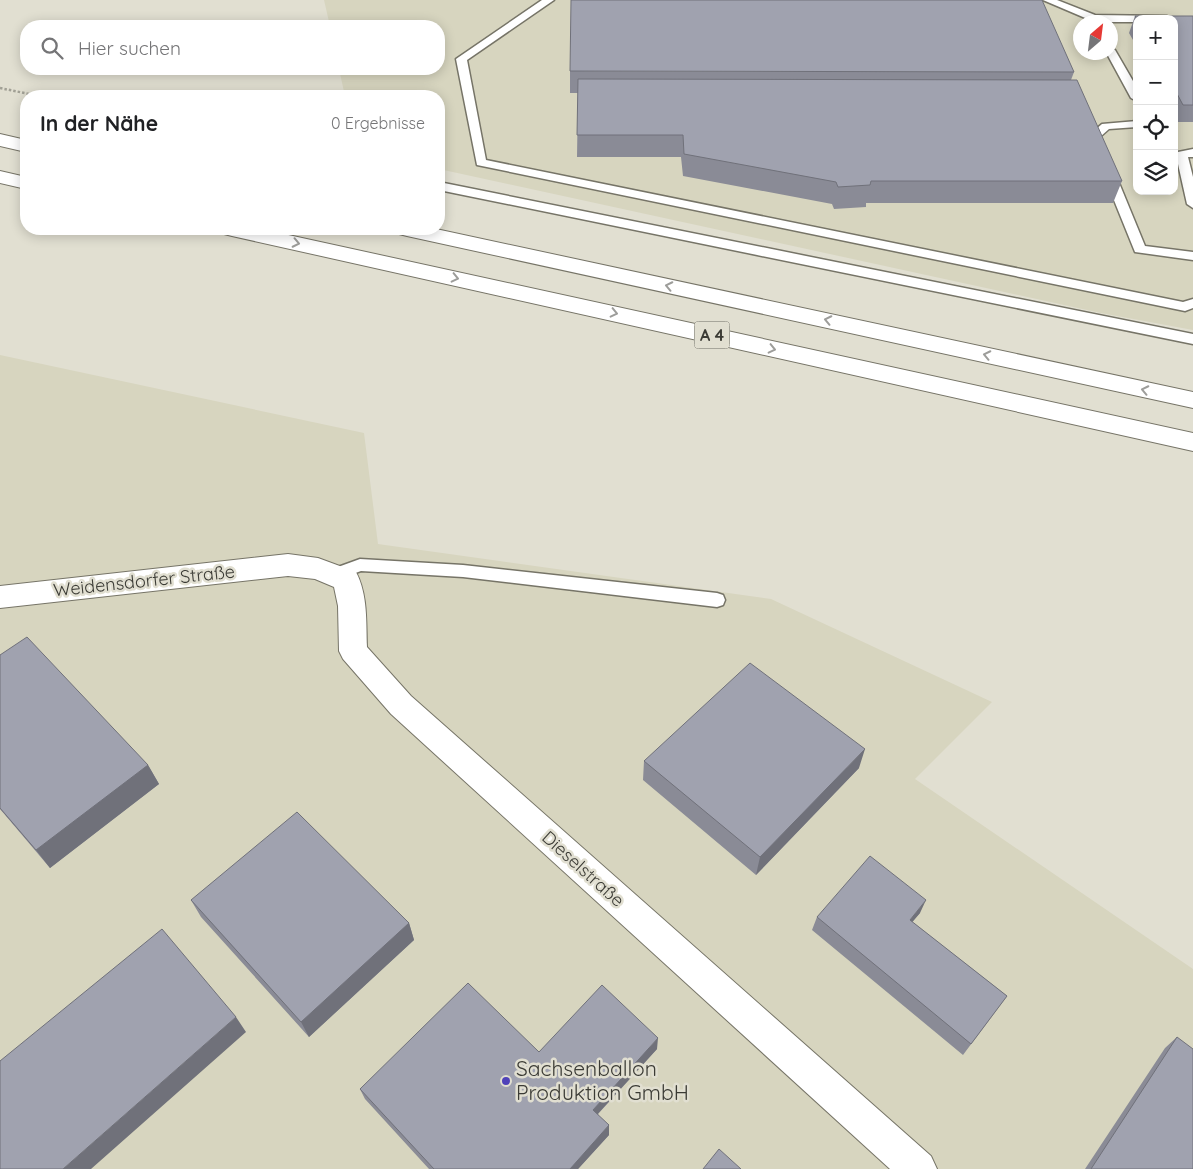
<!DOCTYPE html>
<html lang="de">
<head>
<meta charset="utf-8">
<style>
  :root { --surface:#fff; --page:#f2f2f2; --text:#202124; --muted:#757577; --line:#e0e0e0 }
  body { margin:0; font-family:Quicksand,sans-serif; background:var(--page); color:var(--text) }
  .controls { position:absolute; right:15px; top:15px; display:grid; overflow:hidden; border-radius:10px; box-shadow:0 2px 12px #0003 }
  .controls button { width:45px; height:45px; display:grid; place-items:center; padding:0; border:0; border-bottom:1px solid var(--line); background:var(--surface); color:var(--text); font:25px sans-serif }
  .compass { position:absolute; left:1073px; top:15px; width:45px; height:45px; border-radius:50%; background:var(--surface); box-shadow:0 2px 12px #0003; rotate:28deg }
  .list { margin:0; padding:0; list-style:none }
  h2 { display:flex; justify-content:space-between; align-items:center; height:65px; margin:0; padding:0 20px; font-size:21px }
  h2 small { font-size:16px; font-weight:400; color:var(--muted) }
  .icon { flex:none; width:28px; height:28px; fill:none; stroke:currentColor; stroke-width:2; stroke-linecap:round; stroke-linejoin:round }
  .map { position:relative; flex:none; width:1193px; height:1169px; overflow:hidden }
  .search { position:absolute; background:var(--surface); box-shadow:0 2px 12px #0003; left:20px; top:20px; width:425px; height:55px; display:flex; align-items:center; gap:12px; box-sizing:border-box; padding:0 18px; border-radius:20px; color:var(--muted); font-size:19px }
  .panel { position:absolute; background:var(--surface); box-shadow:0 2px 12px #0003; left:20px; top:90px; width:425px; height:145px; border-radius:20px }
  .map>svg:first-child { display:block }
</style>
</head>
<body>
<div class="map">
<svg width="1193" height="1169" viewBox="0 0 1193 1169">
  <rect width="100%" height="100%" fill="#e1dfd1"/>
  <path fill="#d7d5bf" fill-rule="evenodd" d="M324,0h869v330l-92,-17 -662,-144v-73h-94l-6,-27h100v-43h-109zM1137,19h37v172h-37zM1080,22h30v30h-30z
    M0,355l364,78 14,111 393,55 221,103 -77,77 278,190v200h-1193z"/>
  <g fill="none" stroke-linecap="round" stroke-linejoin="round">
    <defs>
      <path id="lane" d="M542,0h12l-87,60 19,100 697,142 10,-3v9l-8,3 -708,-146 -21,-106z
        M1043,0h14l38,15 72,1 5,3h-35v3h-46l-1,-2z
        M1110,47l5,3 22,38v13l-6,-3 -25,-46h4z
        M1137,121v6l-28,2 -9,8 5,11 -2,3h-8l-7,-15 14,-12z
        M1193,149v8h-5l5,20v31l-6,-4 -11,-49 2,-3z
        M1109,169l6,4 30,73 48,6v8l-58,-8 -32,-79z
        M439,182l754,152v10l-754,-154z
        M360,559l103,6 254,28 6,2 2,5 -2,5 -6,2 -254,-30 -102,-6 -28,10 -6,-2 -2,-4 2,-4z"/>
      <path id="street" d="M288,554l30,4 38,14c12,23 10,50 11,75l44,49 520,460 6,13h-47l-499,-455 -48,-55 -4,-8 -1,-45 -4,-19 -19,-8 -27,-3 -288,32v-22z"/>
      <path id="highway" d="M0,134l26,6v12l-26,-6z
        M0,171l26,6v12l-26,-6z
        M221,229h40l932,204v18l-961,-215 -8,-2z
        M396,229h40l757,163v16l-786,-172 -8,-2z"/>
    </defs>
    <use href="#lane" stroke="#767467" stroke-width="3"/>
    <use href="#street" stroke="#767467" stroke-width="2"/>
    <use href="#highway" stroke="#767467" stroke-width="2"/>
    <path stroke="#a1a095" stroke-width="2.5" stroke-dasharray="2.5 2" stroke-linecap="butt" d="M0,88l39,8"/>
    <use href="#lane" fill="#fff" fill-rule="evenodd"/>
    <use href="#street" fill="#fff" fill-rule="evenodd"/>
    <use href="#highway" fill="#fff" fill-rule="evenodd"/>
  </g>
  <path fill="#8a8b96" d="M1135,16h58v106h-17l-2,-4v-99h-37v28l-8,-14z
    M570,71l504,1 -3,8 51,101 -9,22h-247v4l-32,2 -2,-5 -149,-28 -2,-19h-104l1,-64h-8z
    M0,655l148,110 11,19 -109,84 -50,-59z
    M644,761l215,7 -103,107 -113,-95z
    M191,900l218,23 5,17 -105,97 -108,-120z
    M920,913l-8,9 95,74 -44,59 -151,-125 5,-13z
    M1177,1037l16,132h-108l80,-121z
    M657,1049l-59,65 11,21 -31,34h-149l-64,-70 -5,-10 179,-37z"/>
  <path fill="#70717a" d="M865,749l-6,19 -103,107 4,-18z
    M148,765l11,19 -109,84 -14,-18z
    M926,900l-6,13 -17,20 7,-13z
    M409,923l5,17 -105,97 -8,-15z
    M236,1017l10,15 -155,137h-28z
    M658,1038l-1,11 -64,70v-9z
    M609,1125v10l-31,34h-8z"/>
  <path fill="#a0a2af" stroke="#70717a" d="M571,0h471l32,72 -504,-1z
    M1135,16h58v89h-10l-9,-17v-69h-37z
    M578,79l499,1 45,101h-251l-1,4 -32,2 -2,-5 -152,-28 -1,-19h-106z
    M27,637l121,128 -112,85 -36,-42v-153z
    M750,663l115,86 -105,108 -116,-96z
    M297,812l112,111 -108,99 -110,-122z
    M870,856l56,44 -16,20 97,76 -36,48 -154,-127z
    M162,929l74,88 -173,152h-63v-108z
    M468,983l71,69 63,-67 56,53 -65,72 16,15 -39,44h-136l-74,-80z
    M1177,1037l16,12v120h-102z
    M719,1149l22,20h-38z"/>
  <defs><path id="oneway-chevron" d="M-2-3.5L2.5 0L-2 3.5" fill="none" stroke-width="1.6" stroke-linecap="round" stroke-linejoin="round" transform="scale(1.25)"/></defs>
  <g stroke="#9d9d9a">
    <use href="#oneway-chevron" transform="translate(296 243) rotate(12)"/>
    <use href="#oneway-chevron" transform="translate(455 278) rotate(13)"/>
    <use href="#oneway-chevron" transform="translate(669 286) rotate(-168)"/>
    <use href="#oneway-chevron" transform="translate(614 313) rotate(13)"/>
    <use href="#oneway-chevron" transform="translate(828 320) rotate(-168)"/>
    <use href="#oneway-chevron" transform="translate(772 349) rotate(13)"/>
    <use href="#oneway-chevron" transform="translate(987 355) rotate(-168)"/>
    <use href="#oneway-chevron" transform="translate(1145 390) rotate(-168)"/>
  </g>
  <circle fill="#4f42b9" stroke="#e1dfd1" stroke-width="2" cx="506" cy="1081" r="5"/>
  <g text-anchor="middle" stroke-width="5" stroke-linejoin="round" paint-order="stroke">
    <rect fill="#e1dfd1" stroke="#6d6c64" stroke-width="1" x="694.5" y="321.5" width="35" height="27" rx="4"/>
    <g font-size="16" font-weight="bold" fill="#3b3b35">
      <text x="712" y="341">A 4</text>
    </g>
    <g font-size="18" fill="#3b3b35" stroke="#e1dfd1">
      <text transform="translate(144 581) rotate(-6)" y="6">Weidensdorfer Straße</text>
      <text transform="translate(583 869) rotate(42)" y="6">Dieselstraße</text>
    </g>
    <g font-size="21" fill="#3b3b35" stroke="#e1dfd1" text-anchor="start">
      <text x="516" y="1076">Sachsenballon<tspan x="516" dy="24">Produktion GmbH</tspan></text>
    </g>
  </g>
</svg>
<div class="controls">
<button>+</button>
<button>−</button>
<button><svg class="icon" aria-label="locate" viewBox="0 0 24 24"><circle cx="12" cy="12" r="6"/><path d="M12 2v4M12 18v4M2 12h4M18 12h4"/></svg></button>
<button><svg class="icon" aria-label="layers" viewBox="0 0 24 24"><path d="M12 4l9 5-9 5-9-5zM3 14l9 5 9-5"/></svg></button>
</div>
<svg class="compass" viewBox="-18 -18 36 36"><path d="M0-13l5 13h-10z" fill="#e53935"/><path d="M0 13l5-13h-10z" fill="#757577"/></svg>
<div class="search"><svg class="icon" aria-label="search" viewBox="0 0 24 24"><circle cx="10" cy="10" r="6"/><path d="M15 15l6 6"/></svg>Hier suchen</div>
<section class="panel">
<h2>In der Nähe<small>0 Ergebnisse</small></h2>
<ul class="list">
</ul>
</section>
</div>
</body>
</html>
